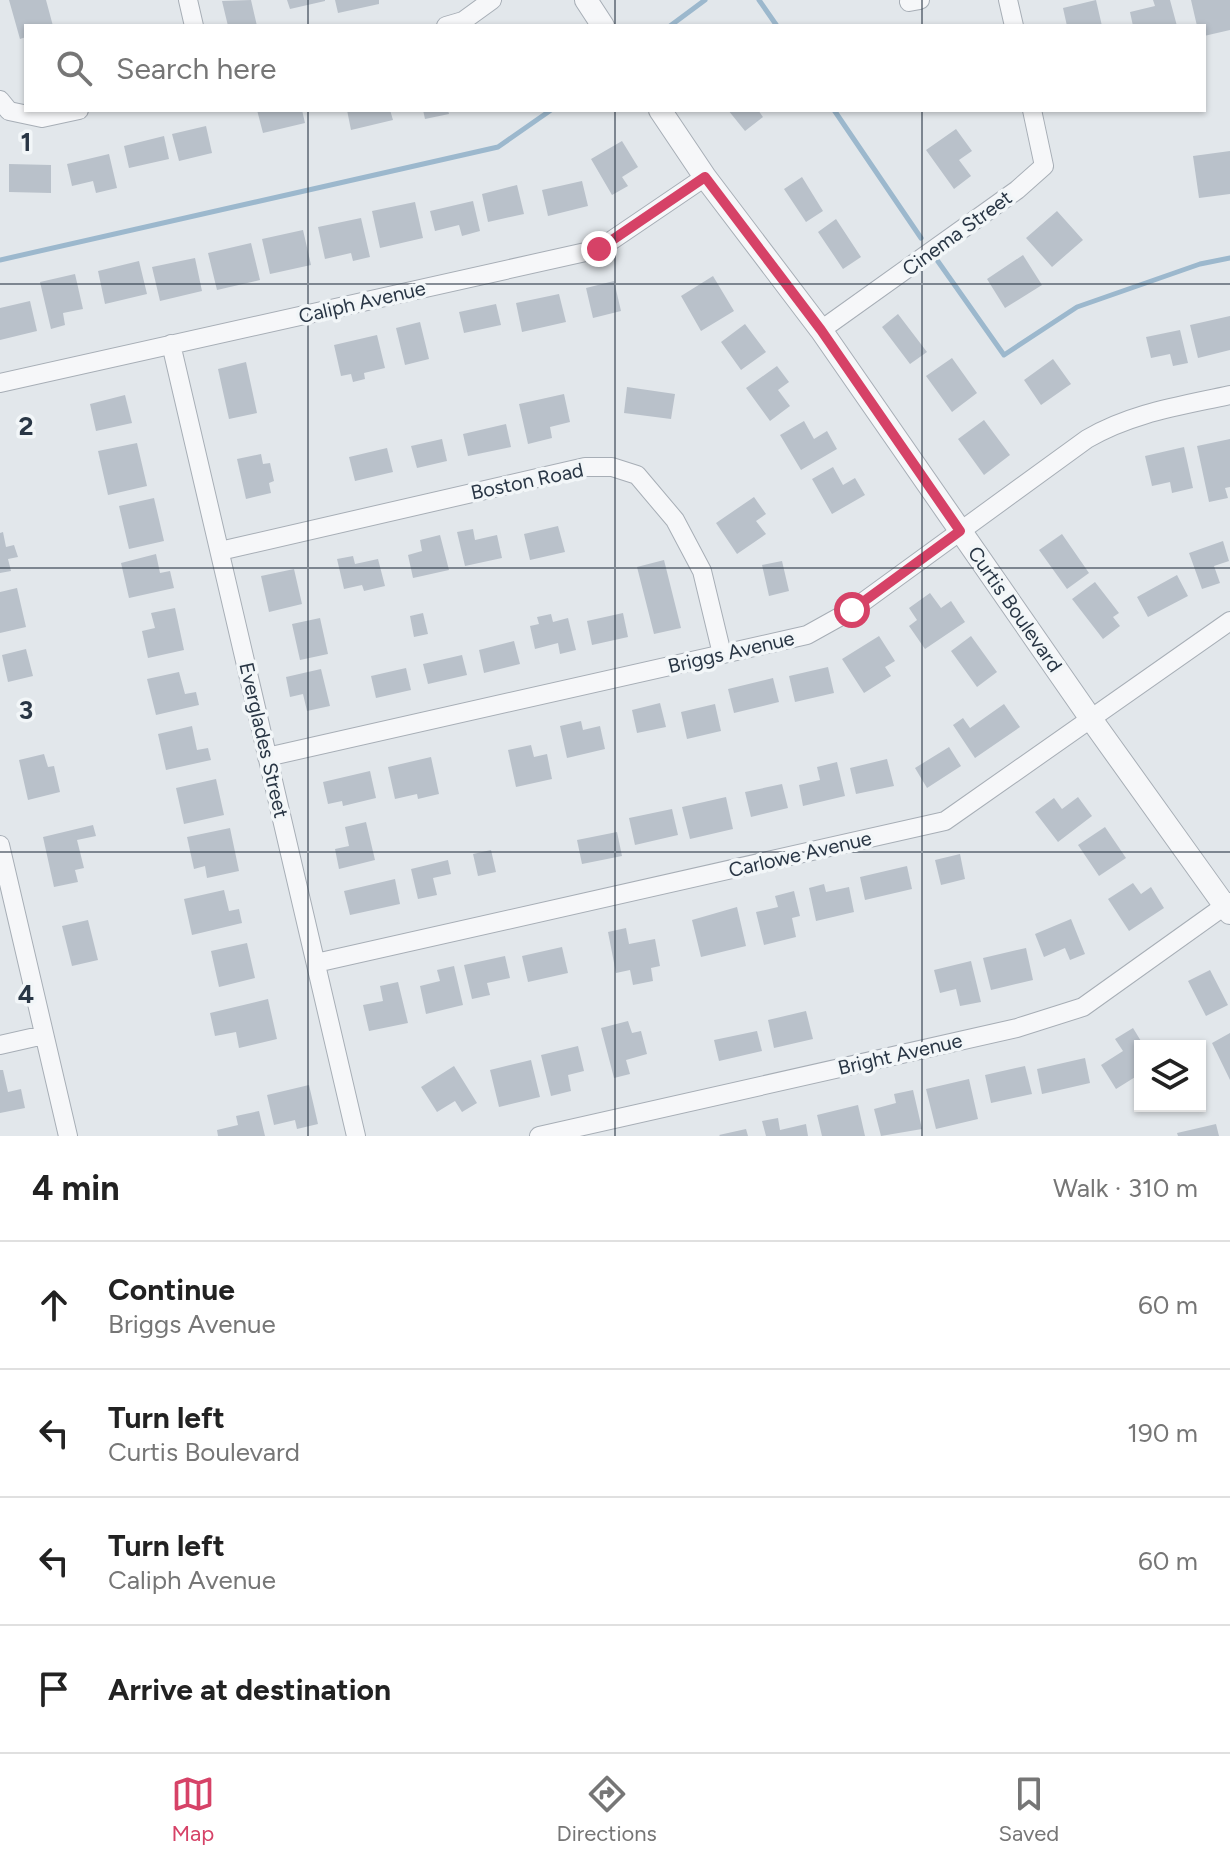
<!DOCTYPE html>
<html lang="en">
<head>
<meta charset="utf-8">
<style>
  :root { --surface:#fff; --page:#f6f6f6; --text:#222; --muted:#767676; --line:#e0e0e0; --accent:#d64267 }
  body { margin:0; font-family:Figtree,sans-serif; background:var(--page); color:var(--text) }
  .controls { position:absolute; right:24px; bottom:24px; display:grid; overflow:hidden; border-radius:0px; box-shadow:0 2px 6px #0004 }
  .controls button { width:72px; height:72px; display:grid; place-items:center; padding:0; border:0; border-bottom:2px solid var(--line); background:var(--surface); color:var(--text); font:40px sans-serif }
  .stop { position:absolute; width:24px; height:24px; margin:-18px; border:6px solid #d64267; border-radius:50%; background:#fff }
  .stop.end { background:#d64267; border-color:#fff; box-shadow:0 2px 8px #0008 }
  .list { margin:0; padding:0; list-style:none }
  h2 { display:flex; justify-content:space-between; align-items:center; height:104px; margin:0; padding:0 32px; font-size:34px }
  h2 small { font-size:26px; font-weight:400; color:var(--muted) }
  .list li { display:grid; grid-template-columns:52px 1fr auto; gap:24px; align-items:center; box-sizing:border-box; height:128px; padding:0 32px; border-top:2px solid var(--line) }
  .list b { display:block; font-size:30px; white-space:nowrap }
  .list p { margin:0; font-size:26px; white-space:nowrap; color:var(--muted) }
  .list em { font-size:26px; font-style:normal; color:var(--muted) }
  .icon { flex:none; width:44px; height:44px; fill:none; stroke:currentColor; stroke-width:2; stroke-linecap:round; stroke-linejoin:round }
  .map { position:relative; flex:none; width:1230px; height:1136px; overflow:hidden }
  .search { position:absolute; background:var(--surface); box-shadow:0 2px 6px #0004; left:24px; right:24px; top:24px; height:88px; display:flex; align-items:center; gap:20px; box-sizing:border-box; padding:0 28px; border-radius:0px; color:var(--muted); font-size:30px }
  .sheet { height:616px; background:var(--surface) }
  nav { display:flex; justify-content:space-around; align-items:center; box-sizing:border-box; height:112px; border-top:2px solid var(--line); background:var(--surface); font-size:22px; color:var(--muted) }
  nav a { display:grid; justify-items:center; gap:4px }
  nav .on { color:var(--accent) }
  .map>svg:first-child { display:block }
</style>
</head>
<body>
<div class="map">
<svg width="1230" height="1136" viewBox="0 0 1230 1136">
  <rect width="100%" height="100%" fill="#e2e7eb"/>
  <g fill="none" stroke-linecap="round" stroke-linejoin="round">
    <path stroke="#9cb8cd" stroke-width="5" d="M759,0l18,26
      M670,26l35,-26
      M834,110l87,128
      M0,260l498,-113 53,-37
      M937,260l67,95 73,-48 123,-43 30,-6"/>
  </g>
  <path fill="#b9c1ca" d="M9,0h37l7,26h-27v11l-6,2z
    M251,0l6,26h-29l-6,-25z
    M287,0h38v1l-35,8z
    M335,0h44v4l-41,9z
    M1096,0l6,26h-35l-4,-18z
    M1153,0h17l7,26h-44l-3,-14 25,-6z
    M1191,0h39v30l-26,6v-10h-7z
    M257,110h45l3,13 -42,10z
    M347,110h43l3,10 -42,10z
    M423,110h25l1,4 -24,5z
    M728,110h30l5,7 -18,14z
    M206,126l6,27 -33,8 -7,-27z
    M956,129l16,22 -13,9 12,16 -17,13 -28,-39z
    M164,136l5,23 -40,9 -5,-22z
    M622,141l16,26 -16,10 6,9 -16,9 -21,-36z
    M1230,151v43l-31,4 -6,-42z
    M109,154l8,34 -21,5 -3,-12 -21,5 -5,-22z
    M9,164l42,1v28l-42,-1z
    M802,177l21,34 -17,11 -22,-33z
    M582,181l6,25 -40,10 -6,-26z
    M517,185l7,29 -36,8 -6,-28z
    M473,201l7,30 -18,5 -3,-11 -24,6 -5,-20z
    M415,202l8,36 -43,10 -8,-37z
    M1057,211l26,29 -31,27 -26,-29z
    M361,218l9,39 -17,4 -2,-8 -26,6 -7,-32z
    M836,219l25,38 -18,12 -25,-37z
    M303,230l8,35 -41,9 -8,-35z
    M251,243l9,37 -43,10 -9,-37z
    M1023,255l19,30 -37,23 -18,-29z
    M195,258l7,33 -42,10 -8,-34z
    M139,261l8,33 -42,10 -7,-33z
    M75,274l8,35 -20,4 2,12 -14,4 -11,-47z
    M713,276l21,35 -33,20 -20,-35z
    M614,281l7,30 -28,7 -7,-30z
    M559,294l7,28 -44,10 -6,-29z
    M30,301l7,30 -37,9v-32z
    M496,304l5,21 -37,8 -5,-21z
    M898,314l29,38 -17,12 -28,-37z
    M1230,316v34l-32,8 -8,-33z
    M420,322l9,37 -24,6 -9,-37z
    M745,324l21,28 -25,18 -20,-28z
    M1180,330l8,33 -15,3 -3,-12 -19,4 -5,-21z
    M377,335l8,33 -21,5 1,6 -12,3 -2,-8 -10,2 -7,-31z
    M952,358l25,35 -25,19 -26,-36z
    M1053,359l18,25 -30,21 -17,-25z
    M246,362l11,51 -28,6 -11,-50z
    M777,366l12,16 -11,8 12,16 -20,15 -24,-33z
    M627,387l48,7 -4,25 -47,-6z
    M564,394l6,28 -20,5 2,11 -24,6 -9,-40z
    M125,395l7,28 -36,8 -6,-27z
    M984,420l26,35 -26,20 -26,-36z
    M804,421l10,18 13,-8 10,18 -36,21 -21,-35z
    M506,424l5,23 -43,9 -5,-22z
    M442,439l5,22 -30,7 -6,-22z
    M1230,439v48l-5,1 3,10 -19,4 -12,-56z
    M137,443l10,43 -39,9 -10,-44z
    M1184,447l9,41 -21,5 -2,-11 -18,4 -7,-30z
    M387,448l6,24 -38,9 -6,-24z
    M261,454l2,10 7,-1 4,18 -5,2 2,10 -25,6 -9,-40z
    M833,467l10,18 12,-7 10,17 -33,19 -20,-35z
    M754,497l12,17 -10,7 10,13 -29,20 -21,-31z
    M154,498l10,43 -35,8 -10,-43z
    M558,526l7,26 -35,8 -6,-26z
    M473,529l2,11 22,-5 5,23 -37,8 -8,-34z
    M3,532l3,15 8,-2 4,12 -10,2 3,12 -11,2v-40z
    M1062,534l27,39 -22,16 -28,-39z
    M440,535l9,35 -36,8 -5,-23 14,-4 -2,-11z
    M1223,541l6,20 -15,5 6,17 -18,6 -13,-36z
    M156,554l4,19 10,-2 4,17 -45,10 -8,-35z
    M353,556l2,8 23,-5 7,27 -21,5 -2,-6 -18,4 -7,-30z
    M664,560l17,68 -27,6 -17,-67z
    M782,561l7,30 -20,5 -7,-31z
    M294,569l8,35 -33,8 -8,-36z
    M1177,575l11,21 -40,21 -11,-20z
    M1095,582l24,31 -6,4 7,9 -17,13 -31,-40z
    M17,588l9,39 -26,6v-41z
    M930,593l11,15 10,-7 14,21 -40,27 -16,-23 8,-6 -8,-12z
    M175,608l9,42 -36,8 -6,-27 13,-3 -4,-15z
    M423,613l5,21 -14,3 -4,-21z
    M623,613l5,24 -36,8 -5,-24z
    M551,614l2,8 15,-4 8,32 -16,4 -2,-11 -23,6 -5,-23 9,-2 -2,-7z
    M320,618l8,36 -28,6 -8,-36z
    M879,636l16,25 -10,6 6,9 -27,17 -22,-34z
    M971,636l26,36 -20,15 -26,-36z
    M514,641l6,23 -36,9 -5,-23z
    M26,649l7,27 -25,6 -6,-27z
    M462,655l5,20 -39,9 -5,-20z
    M828,667l6,26 -39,9 -6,-26z
    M406,668l5,22 -35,8 -5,-22z
    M321,669l9,37 -23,5 -4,-17 -13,3 -4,-20z
    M179,672l6,22 11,-2 3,13 -43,10 -9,-36z
    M773,678l6,24 -45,11 -6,-24z
    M660,703l6,24 -29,6 -5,-23z
    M715,704l6,27 -34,8 -6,-27z
    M1004,704l16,23 -45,31 -22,-33 10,-7 7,10z
    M581,721l2,9 17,-4 5,23 -38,9 -7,-32z
    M192,726l5,24 11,-2 3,12 -45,10 -8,-36z
    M531,745l3,12 13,-3 5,25 -36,8 -8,-37z
    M949,747l12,19 -34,22 -12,-20z
    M44,754l4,13 6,-1 6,26 -32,8 -9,-40z
    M431,757l8,37 -21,5 -1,-5 -22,5 -7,-32z
    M887,759l7,27 -38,8 -6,-26z
    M837,762l8,34 -42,10 -4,-21 21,-5 -3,-13z
    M370,771l6,27 -33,8 -1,-5 -14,3 -5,-22z
    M216,779l8,36 -40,9 -8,-36z
    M782,784l6,24 -37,9 -6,-25z
    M726,797l7,32 -43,10 -8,-32z
    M1078,797l14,19 -34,26 -23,-30 19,-14 8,11z
    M672,809l6,26 -43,10 -6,-27z
    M366,822l9,38 -36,9 -4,-20 14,-3 -4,-19z
    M93,825l3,11 -19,4 7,28 -9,2 3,12 -24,5 -11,-50z
    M1105,827l21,31 -27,18 -21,-31z
    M230,828l9,43 -32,7 -2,-12 -11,3 -7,-32z
    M617,832l5,24 -40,8 -5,-24z
    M491,850l5,22 -18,4 -5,-22z
    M960,854l5,25 -24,6 -6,-25z
    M448,860l3,14 -18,4 4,17 -19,4 -7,-30z
    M907,866l5,23 -47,11 -5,-23z
    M395,879l5,25 -50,11 -6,-24z
    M1133,883l8,11 10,-7 13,21 -35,23 -21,-32z
    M824,884l2,8 23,-5 5,25 -38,9 -7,-33z
    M224,890l5,21 10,-2 3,14 -50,12 -8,-36z
    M794,891l6,25 -8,2 4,19 -32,8 -8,-33 22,-5 -3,-11z
    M737,907l9,39 -45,11 -9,-37z
    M1071,919l14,35 -15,6 -5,-12 -21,9 -9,-23z
    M88,920l10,40 -26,6 -10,-40z
    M626,928l3,16 26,-5 5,27 -9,2 2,13 -20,4 -3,-15 -14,3 -8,-41z
    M247,943l8,35 -36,9 -8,-36z
    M562,947l6,26 -40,9 -6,-26z
    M1026,948l7,32 -42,10 -8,-32z
    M505,956l5,22 -23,5 3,12 -18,4 -8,-34z
    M971,961l10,41 -21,4 -4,-17 -16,4 -6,-23z
    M454,966l9,39 -37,9 -6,-28 20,-5 -3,-11z
    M1210,970l18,35 -22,11 -18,-35z
    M398,982l10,41 -39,8 -6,-26 20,-4 -3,-15z
    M268,999l9,40 -38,9 -3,-16 -21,4 -5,-23z
    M806,1011l7,28 -39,9 -6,-28z
    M628,1021l4,12 9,-2 6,23 -21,6 4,14 -16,4 -13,-50z
    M1133,1028l11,18h-4v28l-24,15 -15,-24 22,-14 -8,-12z
    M757,1031l5,20 -43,10 -5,-21z
    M1230,1033v47l-18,-37z
    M578,1046l6,25 -16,4 3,16 -20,5 -10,-41z
    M1085,1058l5,25 -48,11 -5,-25z
    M531,1060l9,37 -41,10 -9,-37z
    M454,1066l23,37 -15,9 -7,-11 -18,11 -16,-25z
    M1025,1066l7,28 -41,9 -6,-28z
    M0,1070h3l5,22 13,-3 4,19 -25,5z
    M969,1079l9,40 -42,10 -10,-40z
    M309,1085l9,39 -21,5 -2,-9 -21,5 -7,-30z
    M913,1090l9,39 -41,7 -7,-27 22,-6 -2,-9z
    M858,1105l7,31h-43l-5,-21z
    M259,1111l6,25h-47l-1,-6 21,-5 -2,-9z
    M778,1118l2,12 26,-6 2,12h-42l-4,-15z
    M1216,1124l3,12h-41l-1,-3z
    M746,1129l2,7h-28l-1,-1z"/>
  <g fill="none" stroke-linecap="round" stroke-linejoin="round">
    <defs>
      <path id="minor" d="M188,0l6,26
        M1008,0l6,26
        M909,2l11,-2
        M446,26l17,-5 29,-21
        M0,100l9,11 33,7 37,-8
        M821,330l196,-140 27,-24 -12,-56
        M171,344l185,792
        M0,383l599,-134 106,-72
        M220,551l365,-84h27l25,8 38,45 27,51 20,83
        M267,757l540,-122 45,-25 235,-171c44,-26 93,-33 143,-44
        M0,845l68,291
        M316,963l629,-142 285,-200
        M0,1045l44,-10
        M539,1136l478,-108 66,-21 147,-105"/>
      <path id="tertiary" d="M586,0l17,26
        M660,110l45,67 116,153 270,389 139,194"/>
    </defs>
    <use href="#minor" stroke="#a7aeb6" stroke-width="20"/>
    <use href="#tertiary" stroke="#a7aeb6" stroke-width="24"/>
    <use href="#minor" stroke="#f6f7f9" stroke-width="18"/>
    <use href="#tertiary" stroke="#f6f7f9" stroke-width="22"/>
  </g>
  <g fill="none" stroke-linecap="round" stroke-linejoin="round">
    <path stroke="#d64267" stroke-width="10" d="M599,249l106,-72 116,153 139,201 -108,79"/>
  </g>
  <path fill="none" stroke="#293645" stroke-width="2" stroke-opacity="0.55" d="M308,0v26M615,0v26M922,0v26M308,110v1026M615,110v1026M922,110v1026M0,284h1230M0,568h1230M0,852h1230"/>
  <g text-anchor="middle" stroke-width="7" stroke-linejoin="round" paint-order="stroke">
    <g font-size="20" fill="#293645" stroke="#f2f6f8">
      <text transform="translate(957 233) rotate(-36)" y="7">Cinema Street</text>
      <text transform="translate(362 302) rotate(-13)" y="7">Caliph Avenue</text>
      <text transform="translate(527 481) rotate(-12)" y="7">Boston Road</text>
      <text transform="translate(1015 609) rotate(55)" y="7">Curtis Boulevard</text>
      <text transform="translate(731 652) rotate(-13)" y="7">Briggs Avenue</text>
      <text transform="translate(264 740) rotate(77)" y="7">Everglades Street</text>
      <text transform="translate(800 854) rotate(-13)" y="7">Carlowe Avenue</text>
      <text transform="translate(900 1054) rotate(-13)" y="7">Bright Avenue</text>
    </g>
  </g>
  <g font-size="26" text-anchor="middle" font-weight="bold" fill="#293645" stroke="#f2f6f8" stroke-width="7" stroke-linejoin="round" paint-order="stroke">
    <text x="26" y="151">1</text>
    <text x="26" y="435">2</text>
    <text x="26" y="719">3</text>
    <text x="26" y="1003">4</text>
  </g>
</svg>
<div class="controls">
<button><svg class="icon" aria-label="layers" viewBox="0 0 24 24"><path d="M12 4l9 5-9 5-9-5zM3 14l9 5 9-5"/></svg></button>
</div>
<div class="stop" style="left:852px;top:610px"></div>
<div class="stop end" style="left:599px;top:249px"></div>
<div class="search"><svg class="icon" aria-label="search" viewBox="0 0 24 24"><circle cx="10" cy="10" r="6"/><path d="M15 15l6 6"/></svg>Search here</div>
</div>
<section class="sheet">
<h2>4 min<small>Walk · 310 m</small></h2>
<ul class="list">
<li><svg class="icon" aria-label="ahead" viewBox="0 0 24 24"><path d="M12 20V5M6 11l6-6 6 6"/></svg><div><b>Continue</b><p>Briggs Avenue</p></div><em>60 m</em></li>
<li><svg class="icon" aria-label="left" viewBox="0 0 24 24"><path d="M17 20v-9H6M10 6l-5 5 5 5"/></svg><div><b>Turn left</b><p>Curtis Boulevard</p></div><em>190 m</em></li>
<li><svg class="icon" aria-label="left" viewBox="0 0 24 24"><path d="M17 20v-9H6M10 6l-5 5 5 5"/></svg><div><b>Turn left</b><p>Caliph Avenue</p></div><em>60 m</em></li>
<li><svg class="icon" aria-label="arrive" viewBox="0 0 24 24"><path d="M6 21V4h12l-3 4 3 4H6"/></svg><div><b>Arrive at destination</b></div></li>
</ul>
</section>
<nav>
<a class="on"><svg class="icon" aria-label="map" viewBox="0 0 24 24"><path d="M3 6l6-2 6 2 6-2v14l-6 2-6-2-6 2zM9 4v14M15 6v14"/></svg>Map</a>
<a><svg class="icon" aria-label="directions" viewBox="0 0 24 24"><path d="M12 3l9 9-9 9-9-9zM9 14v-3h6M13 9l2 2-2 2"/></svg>Directions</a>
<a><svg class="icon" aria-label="saved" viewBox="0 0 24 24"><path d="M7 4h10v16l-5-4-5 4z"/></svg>Saved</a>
</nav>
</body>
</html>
